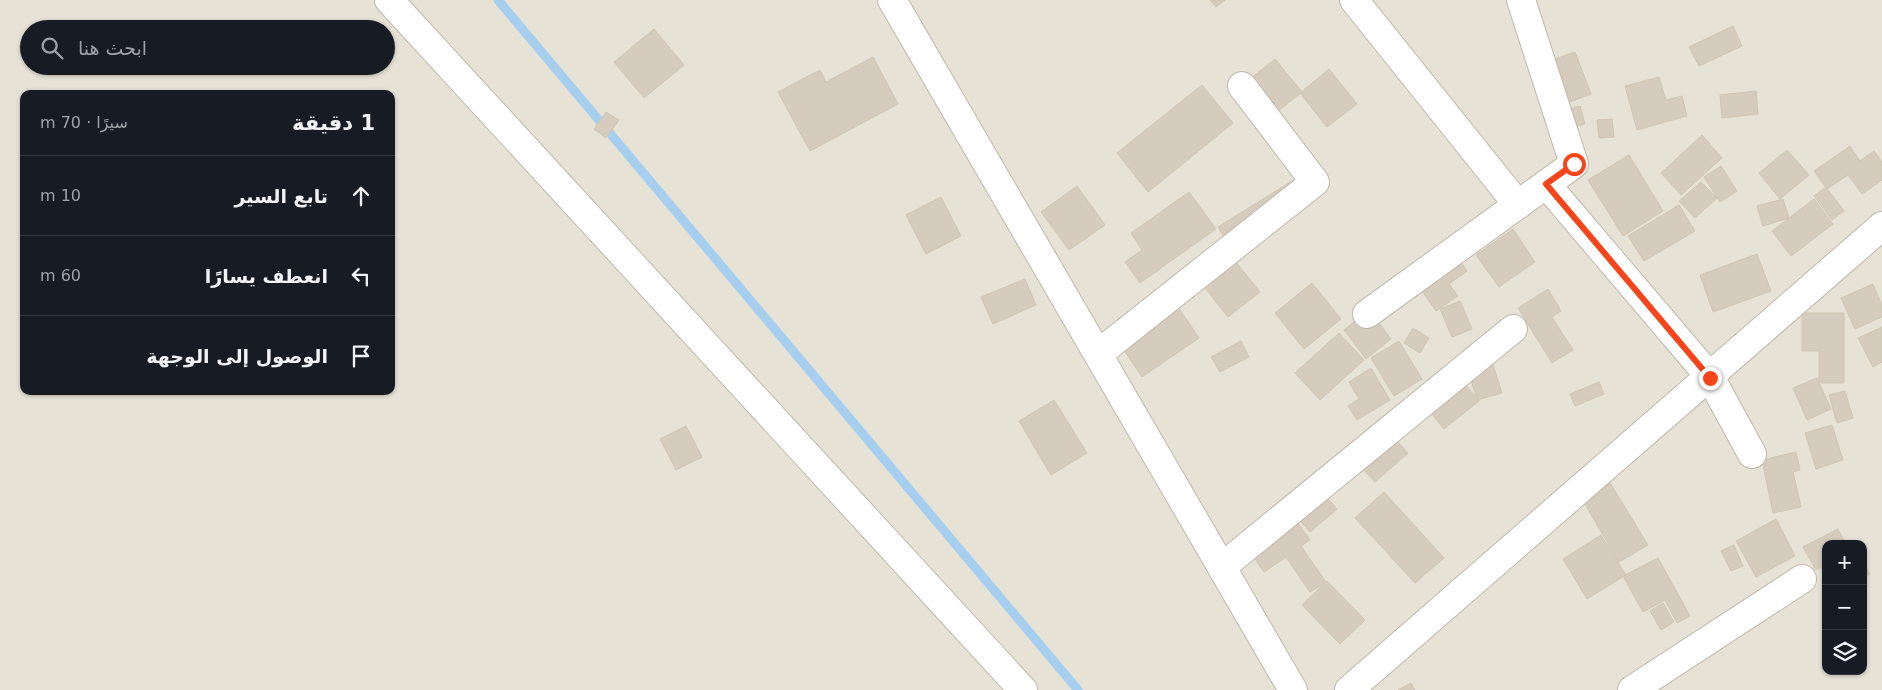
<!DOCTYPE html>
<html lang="ar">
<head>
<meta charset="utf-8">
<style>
  :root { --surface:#171b24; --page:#242831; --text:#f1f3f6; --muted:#9ea1a6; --line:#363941 }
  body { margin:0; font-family:"DejaVu Sans","Noto Naskh Arabic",sans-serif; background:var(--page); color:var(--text); direction:rtl }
  .controls { position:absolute; right:15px; bottom:15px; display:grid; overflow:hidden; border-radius:10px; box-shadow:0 1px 4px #0004 }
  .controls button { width:45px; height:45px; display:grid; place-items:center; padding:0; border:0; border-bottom:1px solid var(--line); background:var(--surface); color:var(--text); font:25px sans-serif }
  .stop { position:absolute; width:15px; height:15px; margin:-11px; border:4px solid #f7451b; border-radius:50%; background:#fff }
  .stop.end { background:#f7451b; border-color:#fff; box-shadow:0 1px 5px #0008 }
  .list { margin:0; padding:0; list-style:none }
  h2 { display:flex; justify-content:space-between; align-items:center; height:65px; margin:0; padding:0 20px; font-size:21px }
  h2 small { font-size:16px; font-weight:400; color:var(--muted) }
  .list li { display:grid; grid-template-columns:32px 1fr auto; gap:15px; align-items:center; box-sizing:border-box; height:80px; padding:0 20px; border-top:1px solid var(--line) }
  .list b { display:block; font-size:19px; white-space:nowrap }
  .list em { font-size:16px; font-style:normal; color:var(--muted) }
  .icon { flex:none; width:28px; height:28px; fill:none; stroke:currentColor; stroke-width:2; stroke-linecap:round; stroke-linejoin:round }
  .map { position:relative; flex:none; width:1882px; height:690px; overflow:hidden; direction:ltr }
  .search { position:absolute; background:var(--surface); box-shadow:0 1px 4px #0004; left:20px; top:20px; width:375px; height:55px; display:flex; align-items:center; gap:12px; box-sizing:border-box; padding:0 18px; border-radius:28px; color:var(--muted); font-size:19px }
  .panel { position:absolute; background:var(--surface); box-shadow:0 1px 4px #0004; left:20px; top:90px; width:375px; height:305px; border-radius:10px; direction:rtl }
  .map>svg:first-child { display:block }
</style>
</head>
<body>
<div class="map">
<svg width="1882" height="690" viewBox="0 0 1882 690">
  <rect width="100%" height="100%" fill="#f3f0e8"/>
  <path fill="#e7e2d6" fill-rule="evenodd" d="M0,0h1882v690h-1882zM29,29h357v37h-357zM24,94h367v297h-367zM1826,544h37v127h-37z"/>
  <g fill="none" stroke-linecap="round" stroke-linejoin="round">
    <path stroke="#a5ceef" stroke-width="9" d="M498,0l580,690"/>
  </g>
  <path fill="#d5ccbd" stroke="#d0c5b0" d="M1210,0h15l-9,7z
    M1733,26l9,20 -43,20 -10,-19z
    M654,29l30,36 -40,33 -30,-36z
    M1575,52l16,42 -40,15 -16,-43z
    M873,57l25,47 -88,47 -32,-59 42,-22 6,12z
    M1275,59l27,33 -29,23 -27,-33z
    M1329,69l28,35 -30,23 -27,-34z
    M1659,77l7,23 16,-4 5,20 -50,14 -12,-44z
    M1202,85l31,38 -85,69 -31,-39z
    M1756,91l2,23 -36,4 -2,-23z
    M1580,106l5,18 -27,7 -5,-18z
    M606,112l13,8 -13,18 -12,-9z
    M1612,119l2,18 -15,1 -2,-18z
    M1702,135l20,23 -41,37 -20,-22z
    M1850,146l10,15 14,-10 8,11v18l-20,14 -14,-19 -21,14 -13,-18z
    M1787,150l22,25 -29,24 -21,-26z
    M1629,155l34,56 -40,25 -35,-56z
    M1721,166l16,25 -17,11 -16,-25z
    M1313,168l-83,79 -12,-20z
    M1701,182l16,16 -22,20 -16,-17z
    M1077,186l28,39 -36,25 -28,-38z
    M1826,187l18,24 -12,9 -18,-24z
    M1189,192l27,37 -76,54 -15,-21 17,-12 -11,-17z
    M941,197l20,39 -35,18 -20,-39z
    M1783,199l6,19 -26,8 -6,-20z
    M1814,199l19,25 -42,32 -19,-25z
    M1679,205l16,26 -51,30 -16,-25z
    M1513,229l22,33 -36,25 -23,-32z
    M1223,246l37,46 -32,25 -37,-47z
    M1757,254l14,37 -58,21 -13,-37z
    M1458,258l9,13 -18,13 9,12 -22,15 -18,-26z
    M1025,279l11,26 -43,19 -12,-27z
    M1312,283l29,36 -37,30 -29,-36z
    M1873,284l9,21v12l-27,12 -14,-31z
    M1548,289l13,22 -9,6 21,33 -21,13 -34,-55z
    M1460,301l12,28 -20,8 -12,-28z
    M1176,304l23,34 -57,39 -30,-45z
    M1369,310l22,29 -25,20 -22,-29z
    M1802,313h42v70h-25v-32h-17z
    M1882,327v35l-9,5 -15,-29z
    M1413,328l16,10 -9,15 -16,-10z
    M1339,333l25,27 -44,40 -25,-27z
    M1241,341l8,16 -29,15 -9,-15z
    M1399,341l23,38 -28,17 -23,-38z
    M1488,349l14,44 -25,7 -13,-44z
    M1449,365l30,36 -35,28 -29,-36z
    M1371,368l19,32 -33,20 -9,-14 11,-7 -10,-17z
    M1817,378l14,31 -24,11 -14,-32z
    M1599,382l5,12 -29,12 -5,-12z
    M1845,391l8,27 -16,5 -8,-28z
    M1054,400l33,53 -36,22 -32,-54z
    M1832,425l11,35 -27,9 -11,-36z
    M686,426l16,31 -26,13 -16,-31z
    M1385,428l23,25 -33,29 -23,-24z
    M1796,452l4,18 -7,2 8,35 -28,6 -11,-53z
    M1604,473l44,72 -29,17 -43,-73z
    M1311,480l26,29 -27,23 -25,-28z
    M1384,492l60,66 -29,25 -60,-65z
    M1288,509l22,31 -9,6 25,36 -16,10 -24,-35 -22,15 -22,-32z
    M1776,519l19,37 -39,21 -20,-36z
    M1838,529l8,15h-20v21l-10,5 -13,-23z
    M1601,535l25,40 -39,24 -24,-40z
    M1734,545l9,21 -12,5 -10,-20z
    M1658,558l32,58 -13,7 -12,-23 -22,12 -20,-36z
    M1863,562l7,12 -7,3z
    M1327,581l38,39 -25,24 -38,-39z
    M1663,603l11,19 -13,8 -11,-19z
    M1411,683l4,7h-17z"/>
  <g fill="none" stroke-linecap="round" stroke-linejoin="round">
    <defs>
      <path id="minor" d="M389,0l634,690
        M892,0l401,690
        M1354,0l164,205
        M1546,184l164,193 42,77
        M1367,314l207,-150 -53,-164
        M1098,354l217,-172 -73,-96
        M1222,567l291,-238
        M1349,690l533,-464
        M1632,690l170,-111"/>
    </defs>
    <use href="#minor" stroke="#bfb8aa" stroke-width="30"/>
    <use href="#minor" stroke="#fff" stroke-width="28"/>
  </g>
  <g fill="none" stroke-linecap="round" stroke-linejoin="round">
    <path stroke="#f7451b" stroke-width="6" d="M1574,164l-28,20 164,194"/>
  </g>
</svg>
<div class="controls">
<button>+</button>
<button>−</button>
<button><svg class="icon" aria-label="layers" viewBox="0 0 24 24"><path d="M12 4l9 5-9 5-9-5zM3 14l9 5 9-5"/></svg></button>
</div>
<div class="stop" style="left:1574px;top:164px"></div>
<div class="stop end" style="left:1710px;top:378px"></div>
<div class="search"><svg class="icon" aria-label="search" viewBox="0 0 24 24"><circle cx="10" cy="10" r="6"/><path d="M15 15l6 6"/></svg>ابحث هنا</div>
<section class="panel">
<h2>1 دقيقة<small>سيرًا · 70 m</small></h2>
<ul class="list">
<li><svg class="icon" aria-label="ahead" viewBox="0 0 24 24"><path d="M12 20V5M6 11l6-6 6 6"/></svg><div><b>تابع السير</b></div><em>10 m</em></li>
<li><svg class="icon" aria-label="left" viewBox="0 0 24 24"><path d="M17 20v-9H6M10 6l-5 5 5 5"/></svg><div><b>انعطف يسارًا</b></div><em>60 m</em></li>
<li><svg class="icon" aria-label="arrive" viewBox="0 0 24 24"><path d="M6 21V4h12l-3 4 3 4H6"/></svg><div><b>الوصول إلى الوجهة</b></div></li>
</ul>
</section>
</div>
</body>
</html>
